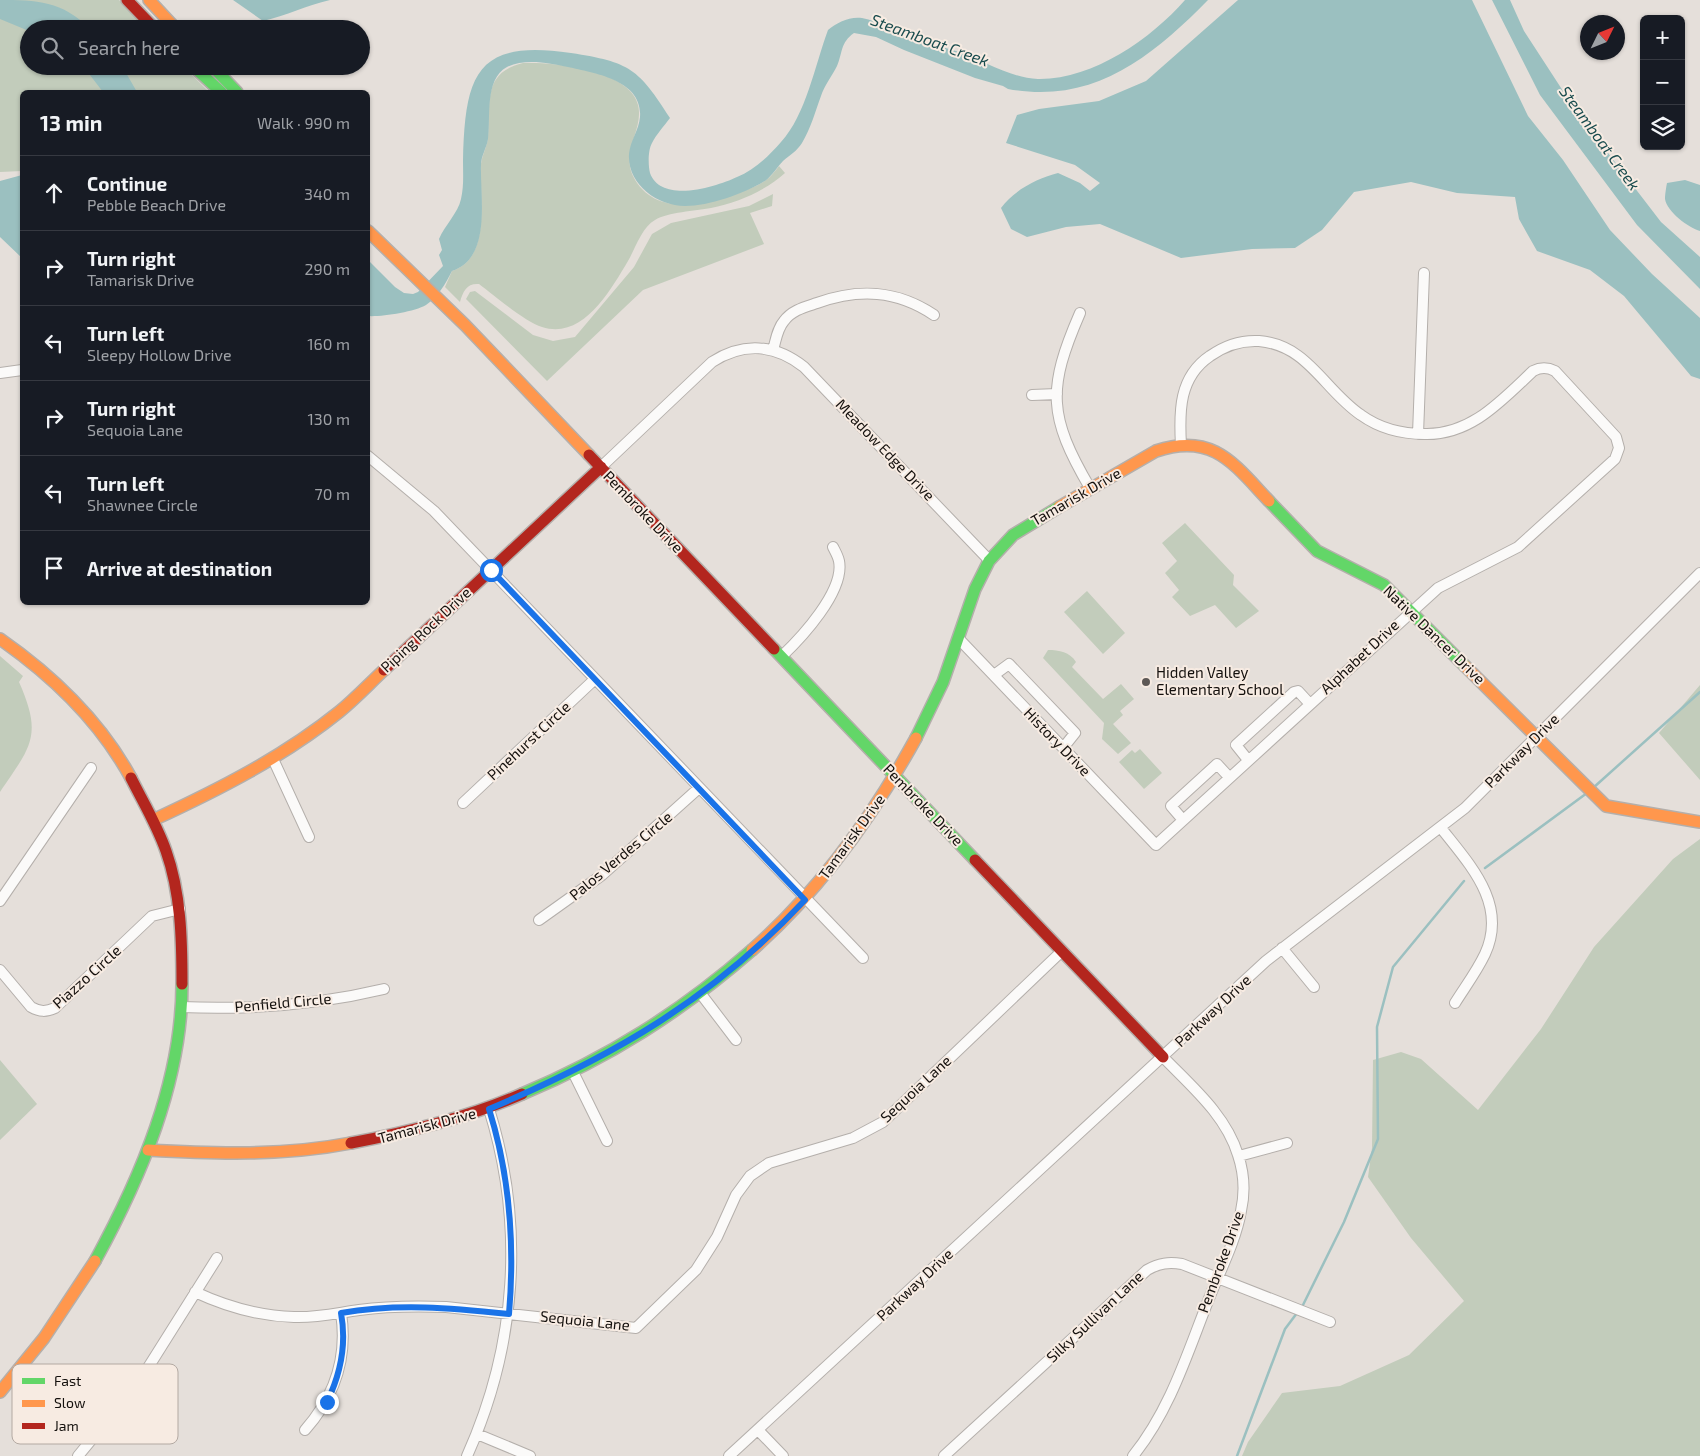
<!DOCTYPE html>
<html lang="en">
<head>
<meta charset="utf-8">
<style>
  :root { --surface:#171b24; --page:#20242c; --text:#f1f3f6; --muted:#9ea1a6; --line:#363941 }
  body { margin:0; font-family:"Exo 2",sans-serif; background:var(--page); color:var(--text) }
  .controls { position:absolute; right:15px; top:15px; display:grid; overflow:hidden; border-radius:8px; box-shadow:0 1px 4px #0004 }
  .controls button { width:45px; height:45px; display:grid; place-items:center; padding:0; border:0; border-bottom:1px solid var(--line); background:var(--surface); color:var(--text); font:25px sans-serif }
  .compass { position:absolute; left:1580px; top:15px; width:45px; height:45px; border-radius:50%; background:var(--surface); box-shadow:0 1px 4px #0004; rotate:47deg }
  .stop { position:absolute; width:15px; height:15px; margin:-11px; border:4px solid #1a73e8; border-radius:50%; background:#fff }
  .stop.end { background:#1a73e8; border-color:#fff; box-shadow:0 1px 5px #0008 }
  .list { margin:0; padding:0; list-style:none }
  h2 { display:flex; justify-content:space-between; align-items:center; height:65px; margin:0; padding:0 20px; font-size:21px }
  h2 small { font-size:16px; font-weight:400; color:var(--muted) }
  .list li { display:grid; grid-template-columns:32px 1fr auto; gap:15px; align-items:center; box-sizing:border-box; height:75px; padding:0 20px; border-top:1px solid var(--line) }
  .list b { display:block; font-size:19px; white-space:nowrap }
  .list p { margin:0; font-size:16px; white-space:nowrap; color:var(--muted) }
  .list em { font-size:16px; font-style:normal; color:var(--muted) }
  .icon { flex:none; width:28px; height:28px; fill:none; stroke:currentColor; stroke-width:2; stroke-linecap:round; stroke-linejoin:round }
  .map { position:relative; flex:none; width:1700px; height:1456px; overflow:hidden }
  .search { position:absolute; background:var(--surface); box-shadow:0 1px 4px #0004; left:20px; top:20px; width:350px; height:55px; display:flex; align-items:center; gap:12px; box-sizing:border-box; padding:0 18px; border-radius:28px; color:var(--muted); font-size:19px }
  .panel { position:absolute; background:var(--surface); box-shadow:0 1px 4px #0004; left:20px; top:90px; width:350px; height:515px; border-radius:8px }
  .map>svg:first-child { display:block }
</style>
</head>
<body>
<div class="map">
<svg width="1700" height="1456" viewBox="0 0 1700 1456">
  <rect width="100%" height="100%" fill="#e5dfda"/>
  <path fill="#c2ccbb" d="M0,0h119l28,29h-118v37h154l26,26h-187v79l-22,1z
    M523,63c30,-1 87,5 108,29 23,27 -12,55 2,84 20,40 68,30 102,18 10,-4 22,-7 31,-14 5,-3 9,-9 13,-14l6,7c-20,18 -48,30 -74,35 -16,3 -43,4 -56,12 -13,7 -20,29 -27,41 -18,30 -45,79 -86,66 -17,-5 -47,-31 -63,-43 -12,-1 -16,7 -19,18l-15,-15 7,-16c40,-13 27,-74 29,-107 1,-9 6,-17 7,-26 3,-33 -7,-65 35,-75z
    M773,194l-1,12 -22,7 14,31 -121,46 -96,91 -81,-82 4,-7 5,-1 58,44 20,6 22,-4 59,-70 18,-33 19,-11 78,-17z
    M1185,523l49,52 -1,10 26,26 -23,17 -21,-23 -25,11 -18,-19 7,-7 -14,-17 12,-12 -15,-18z
    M1087,591l38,42 -22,21 -39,-42z
    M1048,650c11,0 22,2 28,12l-4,5 31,32 18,-15 13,15 -14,12 3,4 -10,9 18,19 -13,11 -16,-15 2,-16 -61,-65z
    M0,656l23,20 -4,6c24,54 12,64 -19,110z
    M1700,685v95l-41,-47z
    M1140,749l22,24 -18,16 -25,-27 13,-12 3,3z
    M1700,839v617h-458l6,-14 34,-49 58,-7 69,-31 55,-54 -53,-63 -43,-61 4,-29 1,-88 28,-8 20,7 57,51 63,-81 53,-82 79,-88z
    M0,1060l37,44 -37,36z"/>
  <path fill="#9bc0c0" d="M0,0c36,0 63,1 90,29h-61v2l-29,-12z
    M233,0h97c-23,5 -44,16 -67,21z
    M1185,0h23c-56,57 -115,105 -200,89l-5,-3 -28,-8 -71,-28 -28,-13 -22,-4c-14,10 -11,19 -17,33 -5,10 -13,20 -16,30 -6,16 -10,32 -19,47 -5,8 -12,12 -19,18 -6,6 -11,15 -18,20 -22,13 -55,25 -80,25 -28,0 -58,-22 -56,-52 1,-13 10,-24 11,-37 3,-37 -46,-44 -72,-50 -18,-4 -44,-9 -61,0 -23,12 -16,52 -19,72 -1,8 -7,17 -7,26 -1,33 11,93 -29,106 -6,12 -14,26 -26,34 -12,7 -45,12 -58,11v-56l27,27 9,6 9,1 5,-2 25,-26 -4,-11 3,-5 -3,-11c6,-14 19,-26 22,-40 3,-13 2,-25 2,-38 2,-87 13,-122 108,-108 59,9 68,16 99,65 -6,8 -14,17 -18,25 -4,7 -4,22 -2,30 11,31 66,14 87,4 17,-7 32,-21 44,-35 25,-27 34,-77 47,-112 8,-7 22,-14 34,-12 17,3 34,14 50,20 15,6 32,9 47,14 25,9 52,26 79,27 54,1 113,-40 147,-79z
    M1238,0h234l56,116 35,44 47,70 42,44 48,44v61l-9,-3 -67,-80 -34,-26 -53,-19 -18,-32 -4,-22 -58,-4 -46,-11 -57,10 -32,38 -27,18 -43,1 -71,9 -81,-34 -34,3 -39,10 -16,-8 -10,-21c13,-18 37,-30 57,-35l22,10 10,8 10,-8 -25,-18 -69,-22 11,-28 22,-6 60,-8 47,-20z
    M1492,0h18l14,31 54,83 83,108 39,35v32l-63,-64 -97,-130z
    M83,66h39l15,26h-34z
    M22,175v83l-22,-21v-56z
    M1685,180l15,5v46c-11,-3 -33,-19 -35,-32 0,-4 1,-11 2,-16z"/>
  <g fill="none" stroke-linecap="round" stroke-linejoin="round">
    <path stroke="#9bc0c0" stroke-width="2.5" d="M1593,788l107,-96
      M1485,868l102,-75
      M1302,1307l42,-85 34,-83 -1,-112 16,-60 71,-86
      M1237,1456l48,-127 12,-16"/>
    <defs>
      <path id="street" d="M1080,313c-33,76 -32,103 10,175
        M773,350c3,-10 4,-21 11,-29 8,-11 21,-14 33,-18 42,-15 80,-13 117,12
        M0,373l22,-3
        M1032,395l25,-1
        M1418,434l6,-161
        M368,456l66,55 429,447
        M601,467l111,-105c31,-20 63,-18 92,5l185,193
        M959,639l197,206 282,-257 80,-41 97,-88 4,-11 -3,-11 -61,-66c-8,-4 -14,-4 -22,0 -32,30 -62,64 -108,63 -23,0 -46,-6 -64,-19 -37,-25 -53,-70 -102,-74 -18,-1 -35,5 -49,15 -31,21 -31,55 -29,89
        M782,656c19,-18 63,-65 57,-95 -1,-5 -4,-10 -6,-14
        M994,675l15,-11 66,69 -12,15
        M273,759l36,78
        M1248,760l-12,-15 58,-53 4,-1 12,13
        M463,803l132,-124
        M1183,820l-12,-14 46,-42 12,13
        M1441,828c29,37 67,76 44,126 -8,17 -20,33 -30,49
        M0,901l91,-133
        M539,920l63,-45 97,-87
        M1282,948l32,39
        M0,970l31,37c9,5 15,5 24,1l97,-92 28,-7
        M701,994l35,46
        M181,1007c69,3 136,-2 203,-18
        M573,1072l34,69
        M1239,1156l48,-13
        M195,1292c32,15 64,24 99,25 22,1 43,-4 65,-7 29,-4 58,-4 87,-3l190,21 60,-58 21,-33 19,-42 14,-19 19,-13 84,-25 30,-16 179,-171
        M305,1430c30,-34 43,-72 36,-117
        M758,1430l25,26
        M477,1434l53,22
        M78,1456l61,-74 78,-124
        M467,1456c50,-111 58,-231 22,-347
        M729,1456l537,-495 199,-153 235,-235
        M944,1456l203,-186c12,-7 22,-8 35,-6l148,58
        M1133,1456c38,-47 55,-105 77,-160 11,-27 26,-56 31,-85 4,-18 3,-38 -3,-56 -12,-40 -47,-69 -75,-98"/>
      <path id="fast" d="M193,66l28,26
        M212,66l25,26
        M1269,501l48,50 67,34 81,81
        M774,649l201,211
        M916,738l27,-56 32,-93 14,-28 24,-26 46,-28
        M522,1094c86,-36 159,-82 230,-144
        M95,1261c46,-84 87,-180 87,-277"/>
      <path id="slow" d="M149,0l27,29
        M368,231l97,94 124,130
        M1059,507l97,-56c57,-19 78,13 113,50
        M0,639c53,37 100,82 131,139
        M1465,666l141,140 94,16
        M153,820c65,-30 130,-63 186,-108 16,-13 30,-28 45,-42
        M752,950c67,-59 121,-134 164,-212
        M148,1150c68,4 136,6 203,-7
        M0,1392l44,-54 51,-77"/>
      <path id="jam" d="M127,0l28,29
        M589,455l185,194
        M384,670l217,-203
        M131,778c12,24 26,47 35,73 15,42 16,89 16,133
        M975,860l188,197
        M351,1143c59,-11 116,-25 171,-49"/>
    </defs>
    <use href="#street" stroke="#b4afab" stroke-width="12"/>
    <use href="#fast" stroke="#b4afab" stroke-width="14"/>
    <use href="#slow" stroke="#b4afab" stroke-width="14"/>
    <use href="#jam" stroke="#b4afab" stroke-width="14"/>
    <use href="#street" stroke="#fbfaf9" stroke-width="10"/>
    <use href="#fast" stroke="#63d668" stroke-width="11"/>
    <use href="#slow" stroke="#ff974d" stroke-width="11"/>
    <use href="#jam" stroke="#b3261e" stroke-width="11"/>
  </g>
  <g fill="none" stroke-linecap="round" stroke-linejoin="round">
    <path stroke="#1a73e8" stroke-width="6" d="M327,1402c14,-29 20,-57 14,-89 57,-10 111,-5 168,1 6,-71 1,-138 -20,-205 125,-53 222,-109 316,-209l-314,-330"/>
  </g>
  <circle fill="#5d5855" stroke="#f7ebe2" stroke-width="2" cx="1146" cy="682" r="5"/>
  <g text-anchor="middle" stroke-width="4" stroke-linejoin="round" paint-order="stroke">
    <g font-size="15" fill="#14100d" stroke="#f7ebe2">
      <text transform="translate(885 450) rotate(46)" y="5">Meadow Edge Drive</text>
      <text transform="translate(1076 497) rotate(-30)" y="5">Tamarisk Drive</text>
      <text transform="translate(643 512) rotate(46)" y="5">Pembroke Drive</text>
      <text transform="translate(426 630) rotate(-43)" y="5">Piping Rock Drive</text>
      <text transform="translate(1434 635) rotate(44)" y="5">Native Dancer Drive</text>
      <text transform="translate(1360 657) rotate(-43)" y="5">Alphabet Drive</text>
      <text transform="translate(529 741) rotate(-43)" y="5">Pinehurst Circle</text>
      <text transform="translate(1057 742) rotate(46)" y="5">History Drive</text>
      <text transform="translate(1522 751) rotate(-45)" y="5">Parkway Drive</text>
      <text transform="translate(923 805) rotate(46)" y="5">Pembroke Drive</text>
      <text transform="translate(852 837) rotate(-54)" y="5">Tamarisk Drive</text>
      <text transform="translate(621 856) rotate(-40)" y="5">Palos Verdes Circle</text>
      <text transform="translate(87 977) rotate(-42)" y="5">Piazzo Circle</text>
      <text transform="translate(283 1003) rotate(-5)" y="5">Penfield Circle</text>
      <text transform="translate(1213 1011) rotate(-43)" y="5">Parkway Drive</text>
      <text transform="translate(916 1089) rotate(-43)" y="5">Sequoia Lane</text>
      <text transform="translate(427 1126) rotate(-15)" y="5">Tamarisk Drive</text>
      <text transform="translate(1221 1262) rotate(-70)" y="5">Pembroke Drive</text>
      <text transform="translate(915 1285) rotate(-43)" y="5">Parkway Drive</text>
      <text transform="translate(1095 1317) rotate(-43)" y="5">Silky Sullivan Lane</text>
      <text transform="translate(585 1321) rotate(6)" y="5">Sequoia Lane</text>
    </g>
    <g font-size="15" fill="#14100d" stroke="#f7ebe2" text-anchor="start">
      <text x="1156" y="678">Hidden Valley<tspan x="1156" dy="17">Elementary School</tspan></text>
    </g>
    <g font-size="16" font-style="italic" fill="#1a4c4e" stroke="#f7ebe2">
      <text transform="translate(930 40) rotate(20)" y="6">Steamboat Creek</text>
      <text transform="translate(1600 138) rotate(54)" y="6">Steamboat Creek</text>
    </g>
  </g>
  <rect x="12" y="1364" width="166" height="80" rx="8" fill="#f7ebe2" stroke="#b3a9a2" stroke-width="1"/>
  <rect x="22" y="1378" width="23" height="6" fill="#63d668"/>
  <rect x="22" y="1400" width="23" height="7" fill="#ff974d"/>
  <rect x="22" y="1423" width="23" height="6" fill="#b3261e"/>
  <g font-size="14" fill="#14100d">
    <text x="54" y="1386">Fast</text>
    <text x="54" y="1408">Slow</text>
    <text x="54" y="1431">Jam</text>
  </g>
</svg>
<div class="controls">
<button>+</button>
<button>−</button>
<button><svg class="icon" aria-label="layers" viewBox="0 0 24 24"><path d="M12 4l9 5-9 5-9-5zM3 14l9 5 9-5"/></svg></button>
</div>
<svg class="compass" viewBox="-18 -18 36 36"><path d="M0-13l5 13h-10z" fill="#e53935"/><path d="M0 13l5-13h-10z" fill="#9ea1a6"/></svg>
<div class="stop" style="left:491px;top:570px"></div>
<div class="stop end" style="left:327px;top:1402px"></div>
<div class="search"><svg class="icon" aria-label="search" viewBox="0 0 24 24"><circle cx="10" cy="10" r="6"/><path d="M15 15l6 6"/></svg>Search here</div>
<section class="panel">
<h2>13 min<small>Walk · 990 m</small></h2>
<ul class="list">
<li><svg class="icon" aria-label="ahead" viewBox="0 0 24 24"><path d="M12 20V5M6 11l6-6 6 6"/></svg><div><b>Continue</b><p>Pebble Beach Drive</p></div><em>340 m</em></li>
<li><svg class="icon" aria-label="right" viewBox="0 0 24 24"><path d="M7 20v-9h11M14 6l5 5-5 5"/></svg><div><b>Turn right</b><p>Tamarisk Drive</p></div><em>290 m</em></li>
<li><svg class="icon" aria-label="left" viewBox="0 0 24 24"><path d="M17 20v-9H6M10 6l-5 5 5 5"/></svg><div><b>Turn left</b><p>Sleepy Hollow Drive</p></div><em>160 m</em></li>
<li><svg class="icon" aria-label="right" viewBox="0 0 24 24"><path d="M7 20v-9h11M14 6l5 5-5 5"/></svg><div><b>Turn right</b><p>Sequoia Lane</p></div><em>130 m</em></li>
<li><svg class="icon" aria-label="left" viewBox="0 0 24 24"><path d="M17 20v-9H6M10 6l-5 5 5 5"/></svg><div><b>Turn left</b><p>Shawnee Circle</p></div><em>70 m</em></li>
<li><svg class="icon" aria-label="arrive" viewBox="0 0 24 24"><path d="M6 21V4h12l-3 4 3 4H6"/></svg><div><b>Arrive at destination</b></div></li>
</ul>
</section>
</div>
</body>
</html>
